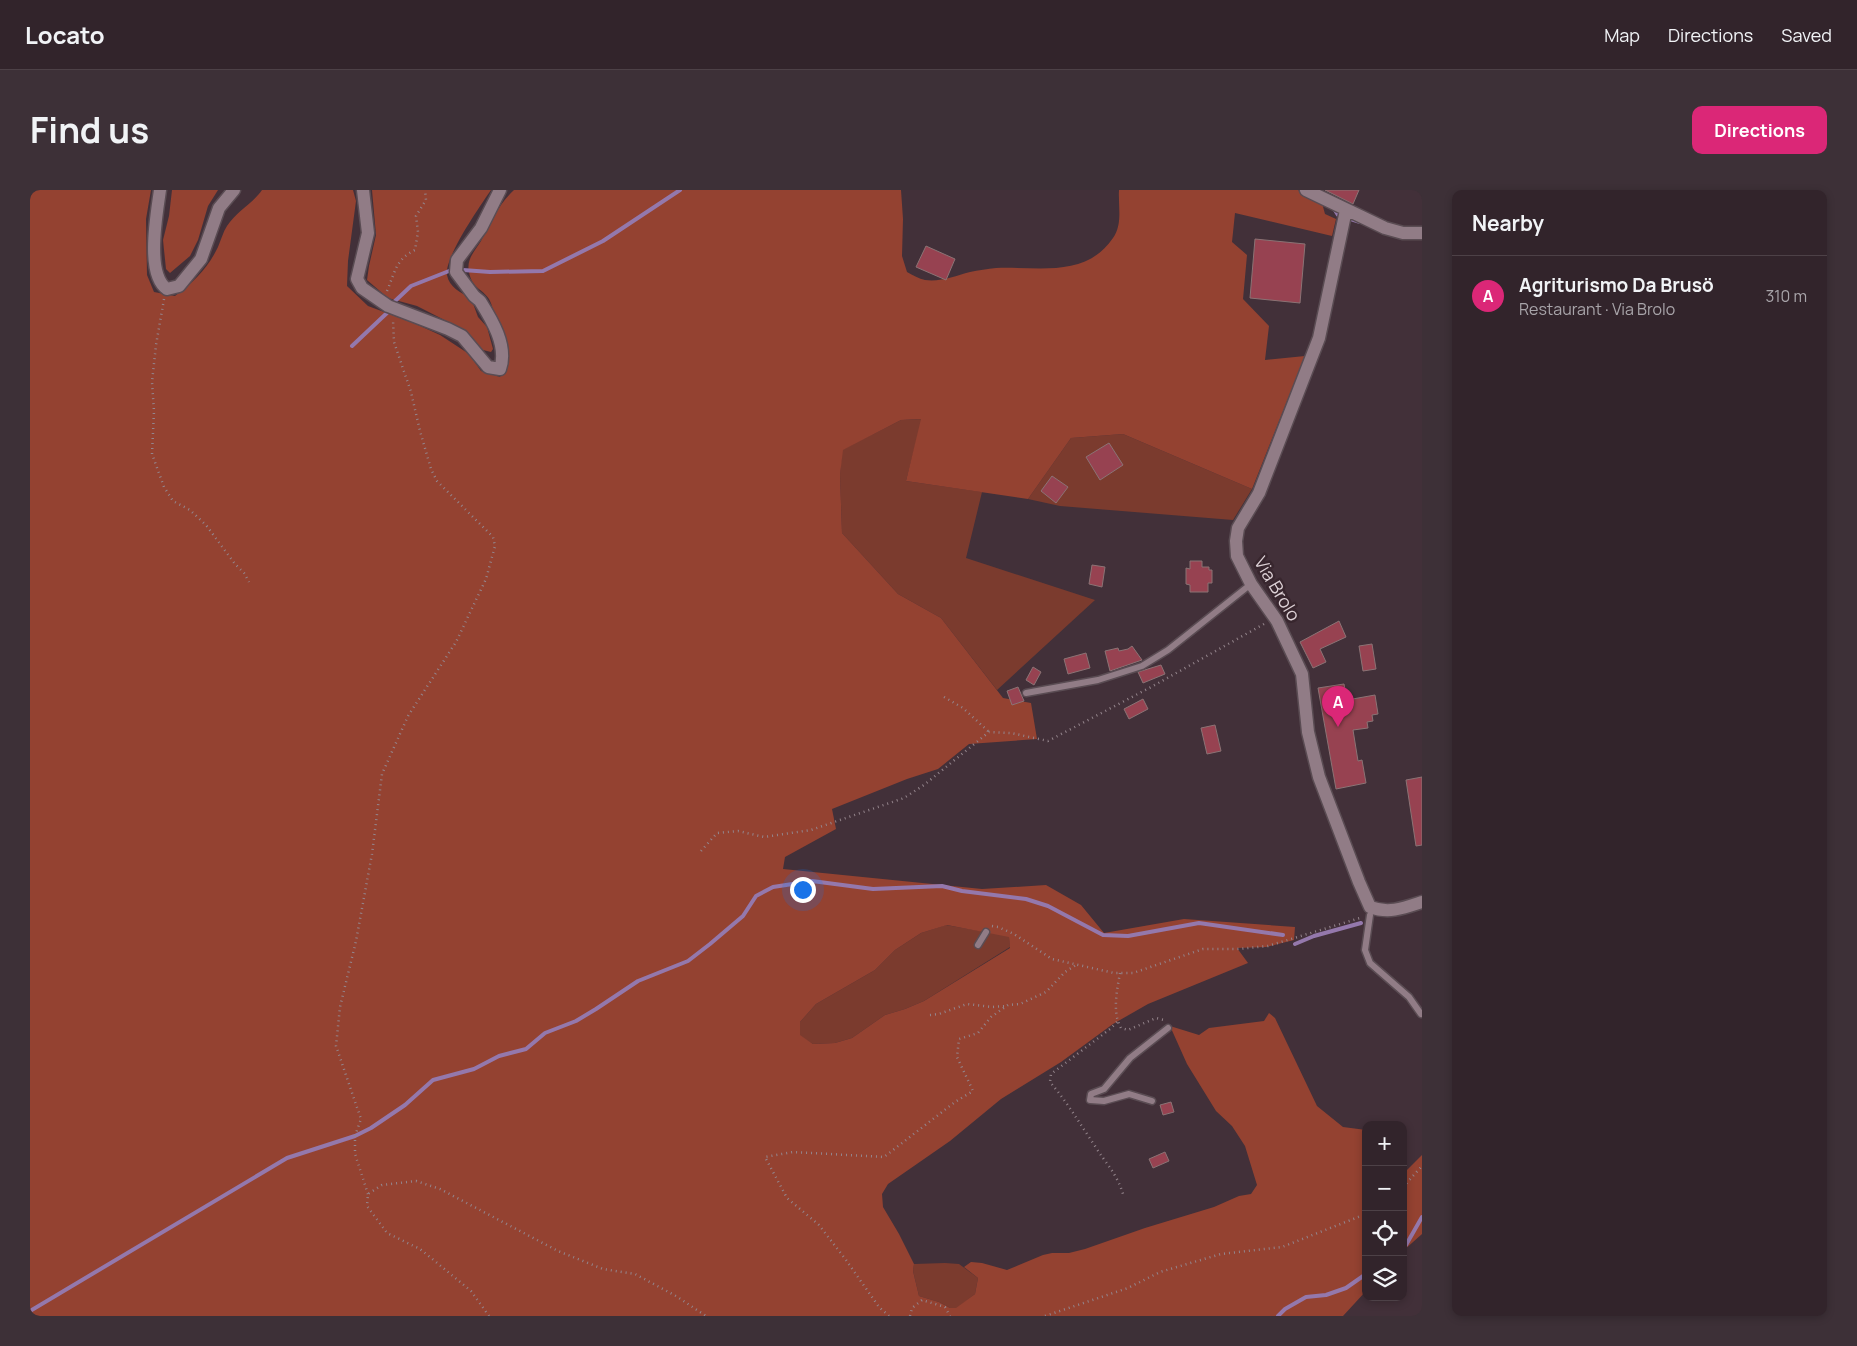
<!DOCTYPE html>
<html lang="en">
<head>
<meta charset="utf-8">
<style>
  :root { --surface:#32242b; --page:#3d3037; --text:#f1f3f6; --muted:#a8a4a9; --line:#4d4147; --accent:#db2777 }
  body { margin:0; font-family:Manrope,sans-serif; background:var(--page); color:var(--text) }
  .controls { position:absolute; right:15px; bottom:15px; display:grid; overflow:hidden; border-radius:10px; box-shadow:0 2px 8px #0003 }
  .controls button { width:45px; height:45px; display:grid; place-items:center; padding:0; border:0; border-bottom:1px solid var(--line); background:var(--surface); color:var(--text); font:25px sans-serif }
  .you { position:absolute; left:772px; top:699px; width:18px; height:18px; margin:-12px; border:4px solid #fff; border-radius:50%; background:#1a73e8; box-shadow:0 0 0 8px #1a73e833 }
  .badge { display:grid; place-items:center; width:32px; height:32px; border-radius:50%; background:var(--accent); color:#fff; font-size:16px; font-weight:700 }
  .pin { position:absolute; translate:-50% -41px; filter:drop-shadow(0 1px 2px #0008) }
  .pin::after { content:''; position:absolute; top:26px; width:18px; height:15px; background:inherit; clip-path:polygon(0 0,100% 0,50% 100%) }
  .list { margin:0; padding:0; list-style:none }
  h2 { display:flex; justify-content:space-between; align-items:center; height:65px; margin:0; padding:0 20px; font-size:21px }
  h2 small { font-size:16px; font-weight:400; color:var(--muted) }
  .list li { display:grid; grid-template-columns:32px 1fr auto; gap:15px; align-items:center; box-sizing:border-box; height:80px; padding:0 20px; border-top:1px solid var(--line) }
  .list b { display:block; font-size:19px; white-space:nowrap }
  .list p { margin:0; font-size:16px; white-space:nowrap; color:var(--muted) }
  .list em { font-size:16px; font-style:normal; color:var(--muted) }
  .icon { flex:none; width:28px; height:28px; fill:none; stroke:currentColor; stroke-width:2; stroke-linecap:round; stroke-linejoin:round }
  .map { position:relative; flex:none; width:1392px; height:1126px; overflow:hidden; border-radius:10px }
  header { display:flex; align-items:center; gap:30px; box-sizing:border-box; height:70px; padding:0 25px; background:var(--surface); border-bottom:1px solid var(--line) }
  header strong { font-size:24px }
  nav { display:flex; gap:28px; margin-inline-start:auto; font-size:18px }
  .intro { display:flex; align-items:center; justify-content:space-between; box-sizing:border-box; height:120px; padding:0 30px }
  h1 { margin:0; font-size:35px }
  .button { padding:12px 22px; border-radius:10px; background:var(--accent); color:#fff; font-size:18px; font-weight:700 }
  main { display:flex; gap:30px; padding:0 30px }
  aside { flex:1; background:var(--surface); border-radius:10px; box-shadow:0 2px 8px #0003 }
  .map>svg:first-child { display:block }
</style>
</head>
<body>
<header>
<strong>Locato</strong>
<nav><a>Map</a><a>Directions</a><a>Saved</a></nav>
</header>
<div class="intro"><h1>Find us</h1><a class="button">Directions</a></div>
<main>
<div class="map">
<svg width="1392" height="1126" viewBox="0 0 1392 1126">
  <rect width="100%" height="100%" fill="#423039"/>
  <path fill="#7b3b2e" d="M892,229l-16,62 76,11 -16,66 129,42 -98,90 -56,-72 -43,-24 -56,-61 -2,-58 2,-25 59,-30z
    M1093,244l129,55 -19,31 -173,-14 -32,-7 43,-61z
    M916,735l63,11 1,11 -86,54 -19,8 -20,6 -33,23 -17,5 -22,1 -13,-8v-14l16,-18 59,-34 20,-20 26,-17z
    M915,1073l14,1 19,14 -3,16 -18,14h-7l-11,-6 -20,-6 -6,-25 1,-7z"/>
  <path fill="#944231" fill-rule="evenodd" d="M0,0h121l-5,29 1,56 7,17 21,4c19,-14 33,-28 43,-49 3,-7 5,-15 9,-21 10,-15 26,-23 35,-36h91l3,11 -8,60 -1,25 21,20 48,18 24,11 29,19 12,17 19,6c16,-25 6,-37 -5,-60 -2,-6 -3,-13 -6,-18 -7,-11 -17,-10 -20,-27 -3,-13 6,-21 12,-31 10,-19 17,-36 33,-51h387l2,29 -1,37 5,16c6,3 12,7 18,8 16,2 30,-4 45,-8 8,-2 18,-3 26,-4 41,-2 89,11 117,-30 10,-14 5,-32 6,-48h179l24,13 3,11 11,5 -4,17 -97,-23 -3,29 15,13 -4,44 26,27 -4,34 40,-4 -53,133 -129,-55 -52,4 -43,61 -122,-18 15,-62 -20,1 -58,30 -3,25 2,58 56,61 43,24 62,80 28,5 6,36 -68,5 -31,25 -31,10 -75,30 4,20 -51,28 -2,12 199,20 64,-4 35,20 23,28 80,-14 111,8 -1,13 -28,7 -29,1 11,15 -100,41 -35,20 -52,38 -60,37 -51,42 -62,43 -6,10 1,13 16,27 15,30 -1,7 6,25 20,6 11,6h6l19,-14 3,-16 -14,-11 7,-5 11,1 25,7 36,-15 9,-2h17l16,-4 60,-21 69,-21 25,-11 12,-2 6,-9 -12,-39 -13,-20 -16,-15 -29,-47 -17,-38 29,9 10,-7 55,-7 5,-8 6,5 42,88 26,21 23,3v161l-23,25h-1313zM917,735l62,12 1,11 -86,53 -19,8 -20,6 -33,23 -17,5 -22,1 -13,-9v-13l16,-18 59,-34 20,-20 26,-17z
    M142,0h46l-10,16 -10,34 -8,16 -20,17 -4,-4 -3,-29 6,-24z
    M342,0h119c-11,16 -47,68 -44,85 2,12 14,18 24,23l7,19 9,10 6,22 -2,3 -8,-2 -21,-21 -45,-23 -29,-8 -21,-18 2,-14 7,-31z
    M1392,965v79l-19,17v-77z"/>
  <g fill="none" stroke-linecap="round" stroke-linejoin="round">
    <path stroke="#9478ac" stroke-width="4" d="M1303,17l5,8 22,7
      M433,80l27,2 53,-1 60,-30 77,-51
      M364,112l17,-16 38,-15
      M322,156l36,-34
      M1265,754l19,-8 47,-13
      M1376,1055l16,-28
      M0,1121l257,-153 68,-22 16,-8 34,-23 28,-25 41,-11 25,-13 27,-7 19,-16 31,-12 20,-12 42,-28 50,-20 22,-17 33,-28 13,-20 17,-9 39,-6 61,8 69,-3 20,5 64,8 22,7 55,29 25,1 71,-13 84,12
      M1248,1126l7,-7 21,-12 20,-2 20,-7 20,-14"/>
  </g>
  <path fill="#974251" stroke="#8b7375" d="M1295,0h34l-6,14z
    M1225,49l50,5 -5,59 -50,-5z
    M896,56l29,13 -9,21 -30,-13z
    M1079,253l14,22 -23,15 -14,-23z
    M1022,286l16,11 -12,16 -15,-12z
    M1160,371h12v6h7v3h3v13h-4v9h-18v-7l-4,-1v-16l4,1z
    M1062,375l13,2 -3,20 -13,-3z
    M1309,431l7,16 -26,12 6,13 -13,6 -13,-26z
    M1342,454l4,25 -13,2 -4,-25z
    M1102,456l10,14 -32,11 -5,-20 13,-3 1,3 9,-2z
    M1056,463l4,15 -22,6 -4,-15z
    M1131,475l4,9 -22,9 -5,-11z
    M1003,477l8,5 -7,13 -8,-5z
    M1314,494l3,16 28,-5 3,19 -6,1 1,6 -6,1 1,6 -15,2 5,31 4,-1 4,23 -30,6 -18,-101z
    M988,497l6,14 -12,4 -5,-14z
    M1113,509l5,10 -19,10 -5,-10z
    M1185,535l6,26 -14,3 -6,-26z
    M1392,587v68l-6,1 -10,-66z
    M1141,912l3,10 -11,3 -3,-10z
    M1135,962l4,9 -16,7 -4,-9z"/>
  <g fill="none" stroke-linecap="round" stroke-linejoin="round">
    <defs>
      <path id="lane" d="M996,503l72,-13 44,-14 26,-16 83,-66
        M1340,725l-5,35 5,13 39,34 12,17
        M948,755l8,-13
        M1122,911l-23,-7 -25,7 -14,-1 1,-6 13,-5 26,-31 38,-30"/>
      <path id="street" d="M130,0c-3,23 -15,84 7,99l12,-3 22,-27 18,-51 15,-18
        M333,0l5,43 -11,46 5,9 26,18 60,23 14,7 26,31 12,2c8,-23 -8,-49 -20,-68l-6,-5 -18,-24 1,-12 24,-32 19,-38
        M1276,0l79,38 18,5h19
        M1316,20l-27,128 -60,155 -21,35 -2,13 1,15 14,28 26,37 25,53 6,58 11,45 40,105 11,25c19,7 34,1 52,-5"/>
    </defs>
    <use href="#lane" stroke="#5a4c53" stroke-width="9"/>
    <use href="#street" stroke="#5a4c53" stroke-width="15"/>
    <path stroke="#94858c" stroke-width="2.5" stroke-dasharray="1 4" stroke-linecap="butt" d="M357,101c8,-19 9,-32 28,-41l3,-18 -2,-16 10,-16 -1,-10
      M134,109l-8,46 -4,37 2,29 -2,43 12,33 9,14 17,9 16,15 29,39 9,9 5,9
      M914,507l19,11 26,24
      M671,661l16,-18 21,-2 26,6 47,-7 93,-32 20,-13 65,-53 22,1 37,8 105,-55 111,-62
      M962,736l6,1 16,7 38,25 62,14h19l70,-24h34l31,-3 92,-28
      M1090,783c-3,17 -8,40 1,55l7,2 28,-12 8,2
      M900,825l9,-1 28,-10 25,3 14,-1
      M1087,832l-7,7 -59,45 -1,8c17,20 30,42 45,64 11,18 21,26 28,48
      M1373,997l19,-21
      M338,1004l-13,-40v-18l6,-17 -25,-73 4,-39 16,-66 16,-87 10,-80 26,-58 48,-74 30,-63 9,-33 -2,-9 -56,-56 -6,-12 -11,-38 -9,-39 -17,-50 -1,-22
      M459,1126l-18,-25 -35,-29 -16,-13 -33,-16 -20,-27 1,-12 14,-9 34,-4 24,8 118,62 45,18 32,5 41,22 30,20
      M859,1126l-10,-9 -33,-47 -27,-35 -32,-27 -22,-41 28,-5 91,5 71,-55 18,-11 -16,-34 2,-18 19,-6 13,-16 17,-12 12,-1 26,-12 19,-20 11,-7
      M880,1126l2,-8 10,-8 23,7 5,9
      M1015,1126l83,-28 32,-16 61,-18 61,-7 84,-33"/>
    <use href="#lane" stroke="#917c86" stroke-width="6"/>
    <use href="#street" stroke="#917c86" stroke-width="12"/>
  </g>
  <g text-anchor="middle" stroke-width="5" stroke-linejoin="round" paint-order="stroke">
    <g font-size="18" fill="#dcd0d5" stroke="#38262e">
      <text transform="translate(1247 399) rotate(59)" y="6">Via Brolo</text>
    </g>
  </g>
</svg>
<div class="controls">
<button>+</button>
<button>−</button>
<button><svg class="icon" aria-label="locate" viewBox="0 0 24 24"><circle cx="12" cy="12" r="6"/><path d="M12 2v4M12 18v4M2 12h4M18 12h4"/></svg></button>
<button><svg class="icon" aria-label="layers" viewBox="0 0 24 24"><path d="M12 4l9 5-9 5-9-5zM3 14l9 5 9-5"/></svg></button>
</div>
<div class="you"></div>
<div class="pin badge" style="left:1308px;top:537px">A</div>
</div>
<aside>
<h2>Nearby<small></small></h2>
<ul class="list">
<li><span class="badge">A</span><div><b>Agriturismo Da Brusö</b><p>Restaurant · Via Brolo</p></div><em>310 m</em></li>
</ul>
</aside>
</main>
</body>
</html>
